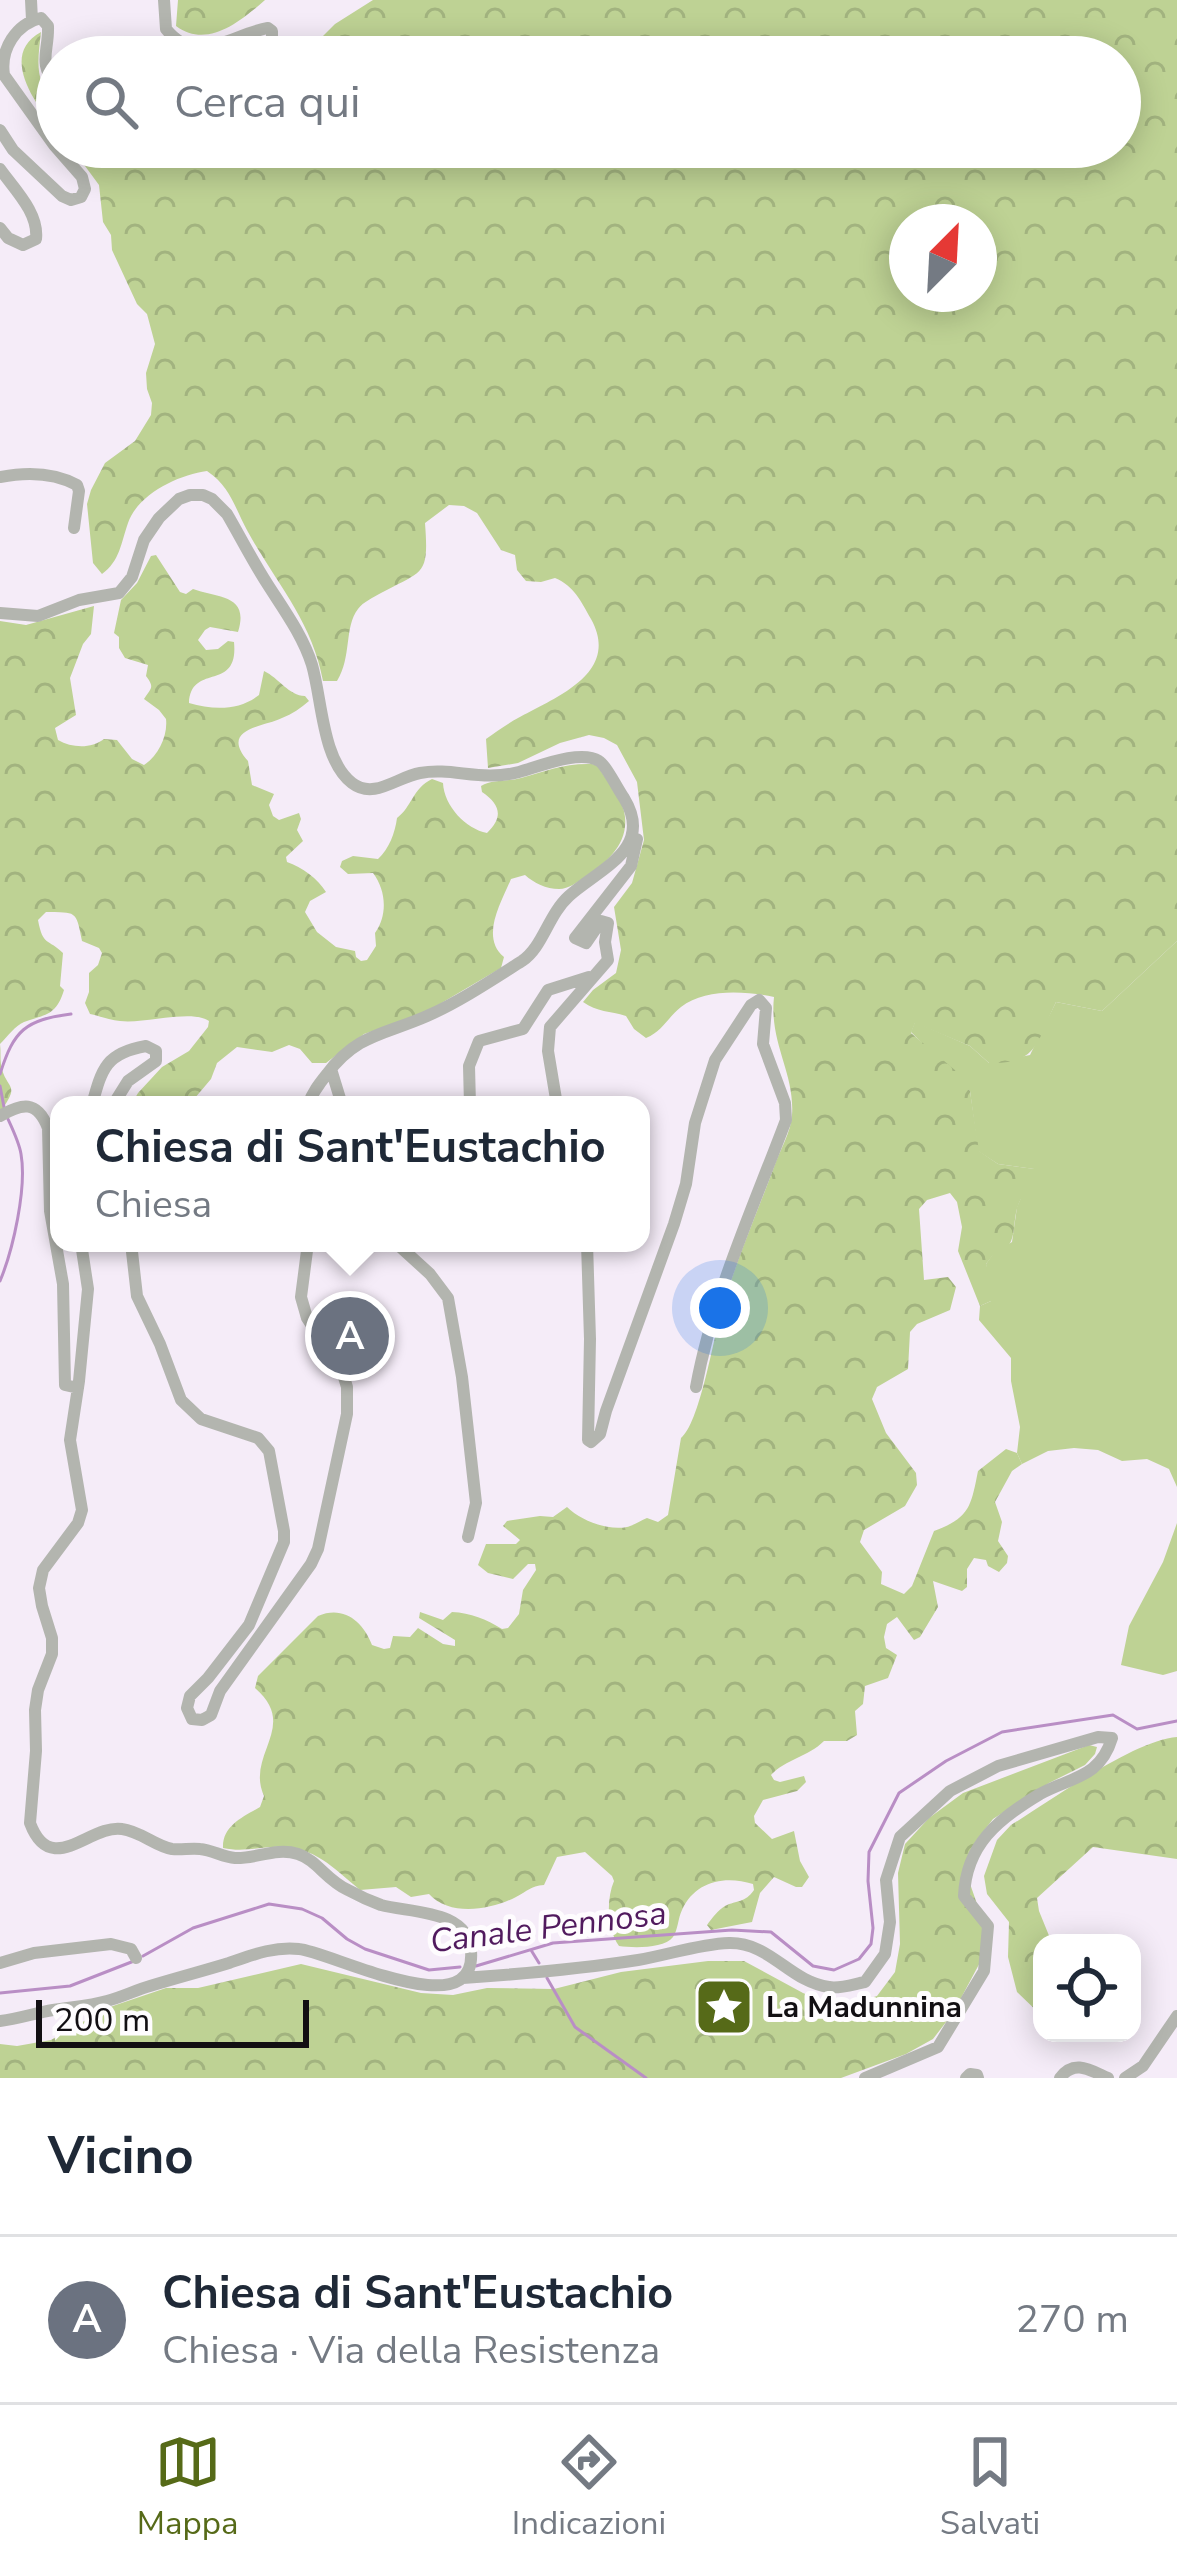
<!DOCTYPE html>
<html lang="it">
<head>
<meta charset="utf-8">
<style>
  :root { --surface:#fff; --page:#f2f2f3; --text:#1f2937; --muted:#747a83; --line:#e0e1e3; --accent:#566a18 }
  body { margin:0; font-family:"Nunito Sans",sans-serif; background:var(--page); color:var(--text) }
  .controls { position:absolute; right:36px; bottom:36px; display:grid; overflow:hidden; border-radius:24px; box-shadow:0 6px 30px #0003 }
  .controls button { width:108px; height:108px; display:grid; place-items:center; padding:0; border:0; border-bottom:3px solid var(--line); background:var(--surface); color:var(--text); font:60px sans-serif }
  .compass { position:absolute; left:889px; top:204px; width:108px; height:108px; border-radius:50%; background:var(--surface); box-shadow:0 6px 30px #0003; rotate:24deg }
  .scale { position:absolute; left:36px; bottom:30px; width:273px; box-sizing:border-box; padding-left:12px; border:6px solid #120f13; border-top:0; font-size:33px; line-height:42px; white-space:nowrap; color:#120f13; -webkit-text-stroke:9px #fefcfe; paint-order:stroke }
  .you { position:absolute; left:720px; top:1308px; width:42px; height:42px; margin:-30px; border:9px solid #fff; border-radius:50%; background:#1a73e8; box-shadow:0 0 0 18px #1a73e833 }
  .badge { display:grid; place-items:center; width:78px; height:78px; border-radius:50%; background:var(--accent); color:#fff; font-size:39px; font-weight:700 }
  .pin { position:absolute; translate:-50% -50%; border:6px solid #fff; box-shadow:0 3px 12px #0006 }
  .popup { position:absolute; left:50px; top:1096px; width:600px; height:156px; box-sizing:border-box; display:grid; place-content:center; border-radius:24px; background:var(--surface); filter:drop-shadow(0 3px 9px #0005); font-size:39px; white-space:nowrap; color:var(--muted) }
  .popup b { font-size:45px; color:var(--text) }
  .popup::after { content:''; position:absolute; left:50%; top:100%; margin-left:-24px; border:24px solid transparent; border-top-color:var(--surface) }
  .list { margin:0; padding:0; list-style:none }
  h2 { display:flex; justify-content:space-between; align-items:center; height:156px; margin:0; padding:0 48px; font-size:51px }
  h2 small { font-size:39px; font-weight:400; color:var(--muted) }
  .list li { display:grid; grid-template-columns:78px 1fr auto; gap:36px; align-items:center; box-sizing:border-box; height:168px; padding:0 48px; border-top:3px solid var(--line) }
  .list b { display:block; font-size:45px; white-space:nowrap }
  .list p { margin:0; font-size:39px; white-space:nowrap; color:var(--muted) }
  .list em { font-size:39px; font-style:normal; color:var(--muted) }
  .icon { flex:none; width:66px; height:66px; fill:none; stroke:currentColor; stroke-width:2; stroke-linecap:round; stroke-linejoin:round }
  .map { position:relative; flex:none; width:1177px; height:2078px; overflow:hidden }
  .search { position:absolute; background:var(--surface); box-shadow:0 6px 30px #0003; left:36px; right:36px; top:36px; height:132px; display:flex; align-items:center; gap:30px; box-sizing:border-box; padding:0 42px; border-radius:66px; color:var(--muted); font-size:45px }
  .sheet { height:324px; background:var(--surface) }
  nav { display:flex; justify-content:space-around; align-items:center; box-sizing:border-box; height:168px; border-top:3px solid var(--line); background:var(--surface); font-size:33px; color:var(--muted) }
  nav a { display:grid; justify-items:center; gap:6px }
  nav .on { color:var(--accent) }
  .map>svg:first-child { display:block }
</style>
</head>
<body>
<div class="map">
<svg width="1177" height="2078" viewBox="0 0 1177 2078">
  <defs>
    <pattern id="forest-crowns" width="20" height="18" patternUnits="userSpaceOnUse" patternTransform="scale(3)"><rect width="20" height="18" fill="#bed294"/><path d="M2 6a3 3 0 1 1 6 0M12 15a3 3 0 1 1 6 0" fill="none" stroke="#a2b37f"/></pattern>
  </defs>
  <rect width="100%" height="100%" fill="#f5ecf8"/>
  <path fill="#bed294" d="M1177,941v546l-8,-18 -22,-10 -25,2 -24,-11 -24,-2 -26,3 -26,13 -5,-11 3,-26 -9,-46v-23l-32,-38 1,-14 11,-5 -5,-37 7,-10 19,-12 5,-35 17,-38 -36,-5 -20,-13 -8,-60 -59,-59 4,-10 55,24 19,17 41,-8 26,-53 46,9z
    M1177,1523v148l-14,4 -42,-10 8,-39 34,-64z"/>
  <path fill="url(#forest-crowns)" fill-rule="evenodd" d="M178,0h87c-25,22 -58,49 -89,26z
    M373,0h804v941l-75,70 -46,-9c-19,39 -18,63 -67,61l-19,-17 -55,-23 -4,10 45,38 14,20 9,60 19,13 37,5 6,11c-8,7 -18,13 -22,23 -9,21 2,45 -26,52l-7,9 8,24 -3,13 -11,5 -22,-55 4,-24 -5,-25 -7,-9 -23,7 -8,9 5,71 24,-3 8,10 -6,23 -33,14 -7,8 -2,37 -31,18 -5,12 14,34 30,40 1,12 -12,21 -41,24 -4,12 22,30 -1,12 23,10 8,-8 22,-55c36,-13 37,-25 44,-60l28,-22 11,4 5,11 -10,7 -17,31 7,20 -4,19 10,15 -1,7 -8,9 -11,-6 -2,-6 -12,-2 -7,11v18l-5,4 -29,-10 5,26 -18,30 -6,3 -17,-23 -10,7 -3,13 2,11 11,7 -9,23 -23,8 -2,18 -8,7 2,24 -10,6h-23c-16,16 -38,18 -53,34l3,5 6,2 24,-6 2,6 -9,9 -34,9 -9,16 1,7 17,16 22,-8 6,30 9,16 -7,10h-6l-22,-10 -14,16 -8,29 -41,8 -4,-5c5,-7 11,-15 18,-19 12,-6 20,-3 29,-16l-1,-6c-28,-9 -58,-3 -71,26 -4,8 -4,20 -9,27 -9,12 -41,11 -54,9 -12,-17 -13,-46 -5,-65l-2,-5 -27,-24 -28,5 -13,28c-14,1 -16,6 -28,12 -25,13 -66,20 -87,-3l-18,3 -15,-10 -36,3c-29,-24 -47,-45 -87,-43 -18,1 -32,5 -50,1 -1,-22 20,-31 37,-41l4,-11c-19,-42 36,-69 -9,-108l3,-12 60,-60c25,-11 45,5 54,29l12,4 6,-1 3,-12 17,1 8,-9 25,16 12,2v-6l-36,-22 1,-6 23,8 9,-8c19,1 34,7 50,17l6,-1 11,-14 4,-24 13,-20 -1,-6h-7l-15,15 -25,-6 -10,-8 8,-21h30l4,-4 -17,-14 4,-5 33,-5 13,1 14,-10c13,13 40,24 60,20 3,0 17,-8 20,-9l11,4 10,-7 13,-77c18,-14 32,-96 39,-122 14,-51 36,-100 54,-149 6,-17 17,-35 18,-52 3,-42 -23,-72 -18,-118 -28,-6 -69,-9 -93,10 -14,11 -18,24 -35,31l-12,-9 -8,-13c-16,-5 -29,-4 -43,-14l10,-12 23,-17 5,-23 -7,-43 18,-24 12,-43 -7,-58 -20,-37 -13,-7 -15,-3 -29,8 -42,20 -30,5 -2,-29c10,-7 21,-15 32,-21 38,-21 103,-45 73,-99 -10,-18 -17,-33 -36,-41l-14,4 -15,-1 -9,-11 -2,-15 -14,-5 -24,-37 -13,-7 -15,-1 -24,18c4,53 -1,47 -44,70 -7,4 -18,9 -23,16 -14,18 -6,48 -21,72h-14c-11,-60 -47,-98 -75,-149 -13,-23 -17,-45 -41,-61 -29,4 -69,23 -79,52 -7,20 -8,38 -26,51l-9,-11 -6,-59 4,-14 14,-27 30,-22 16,-26 1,-12 -5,-14 -1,-16 9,-29 -8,-30 -10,-10 -25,-54 -1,-15 -8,-13 -4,-37 -28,-38h1049v-90h-818l33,-33zM907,222h72v72h-72z
    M41,32c-3,28 -8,51 16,71v27c-24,-28 -57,-76 -16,-98z
    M156,555l24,37 6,2 7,-5c24,9 57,5 45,43l-28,-5 -5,3 -7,10 8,10 12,-1 10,-8 6,1c5,51 -43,20 -45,61 24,7 50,8 70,-8l5,-24c15,7 25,25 41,25l4,5c-8,7 -17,13 -27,17 -18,9 -63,10 -34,43l4,24 22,9 -5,11 4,11 6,4 20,-7 2,6 -4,11 6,11 -17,16 1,5c15,5 31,17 39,30l-16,9 -5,11 12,20 19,15 19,4 1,6 5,4 6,-1 9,-14 -1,-13c13,-18 11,-43 -2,-60l-25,1 -8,-7 2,-6 11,-5 25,3c11,-10 17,-26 19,-41 15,-11 15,-29 35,-39l11,4c1,23 23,46 44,50 17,-16 13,-29 -5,-41l-1,-6c12,-7 26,-4 40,-8 26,-7 43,-15 71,-14l6,2c8,15 26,33 27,51 3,28 -19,46 -40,60 -8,5 -16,12 -26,12 -13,0 -25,-6 -34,-14l-14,4c-10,24 -31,58 -7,78l-3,11 -80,47 -57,19 -38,29h-14l-12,-14 -11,-4 -17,7 -35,-5 -20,16 -6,16 -22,26 -6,-3 -4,3h-48l7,-12 24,-26 27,-16 19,-24 1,-6c-18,-12 -63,3 -89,0 -10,-1 -21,-5 -30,-7l-5,-11 4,-11v-19l9,-8 4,-12 -3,-5 -17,-7c-6,-32 -6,-28 -36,-29l-8,8c5,27 10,18 25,33l-3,33 4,4c-8,26 -18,24 -40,32 -9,4 -16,14 -24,22 1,7 0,14 1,21 5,26 21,17 -1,47v-491l26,4 68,-19 -3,28 -8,10 -13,34 6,37 -21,13 3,12c14,8 33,9 46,-1l13,1 15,19 12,6c14,-9 24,-29 22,-46l-7,-9 -15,-11c7,-11 11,-11 2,-23l2,-11 -23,-7 -6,-10v-11l-5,-4 7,-33 16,-17 14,-27z
    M1177,1737v122l-84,-12 -56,51 2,13 13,32h-10v73l-25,-24 -9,-35 1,-35 -22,-28 -3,-18 13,-36 14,-15c39,-24 123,-85 166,-88z
    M1089,1745l8,2 -2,7 -10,11 -36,18 -56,36 -17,22 -9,34 19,55 -2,25 -31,58 -20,26 -27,15 -65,24h-841v-34l17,2 34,-6 56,-32 59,-20h32l103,-24 120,29 32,2 34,-7 67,1 67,-17 87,-11h36l59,32 22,9 29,1 23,-7 18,-24 5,-28 -2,-71 7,-29 24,-26 34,-25z"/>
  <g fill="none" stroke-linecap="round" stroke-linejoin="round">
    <path stroke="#b98ec5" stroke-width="3" d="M0,1074c14,-44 25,-54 71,-60
      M0,1086l4,21
      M0,1281c13,-31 27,-93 21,-127 -2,-12 -9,-26 -14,-37
      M531,1950l8,13
      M143,1956l50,-28 76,-24 33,5 20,9 25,21 18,10 64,21 31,-3
      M476,1966l77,-23 179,-13 39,2 42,34 21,4 25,-11 12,-15 2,-16 -5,-47 1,-29 30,-59 47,-32 56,-29 111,-17 24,14 40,-8
      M547,1978l28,49 71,51
      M0,1993l70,-7 64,-25"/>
    <path stroke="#b3b5af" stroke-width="12" d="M31,0l1,20
      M164,0l2,29c31,39 66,5 102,-1l4,3v8l-23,18
      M0,130l13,20 49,46 9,4 10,-3 4,-8 -3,-12 -28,-32 -50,-70c-4,-26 12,-51 37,-57l7,8c1,26 -11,37 9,60
      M0,169c15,21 39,44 36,70l-13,6 -15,-7 -8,-10
      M0,477c26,-5 53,-5 77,8l2,6 -5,37
      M0,613l38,3 41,-16 40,-7 13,-16 12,-37 15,-22 20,-19 11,-4h13l9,4 15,15c14,24 26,48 41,71 16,25 35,51 44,80 10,34 10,95 40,118 22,17 45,-6 68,-10 33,-6 61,9 99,-1 19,-5 61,-23 80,-11 6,3 20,30 25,37 31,51 -25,71 -55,98 -21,19 -26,51 -47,65 -30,19 -63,41 -95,55 -43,19 -70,18 -100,58 -8,10 -15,19 -19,31
      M331,1069l11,36
      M92,1105c10,-37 14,-52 54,-59l10,5v10l-28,20 -15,24
      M470,1105l-1,-39 10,-25 44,-12 25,-39 41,-13
      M557,1105l-9,-54 2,-24 58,-67 -3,-18 3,-19 -7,-2 -15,22 -11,-5 56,-72 6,-27
      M0,1116c22,-13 37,-16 48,12l2,83 13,73 2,101 13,3
      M131,1243l6,53 23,48 21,56 20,19 57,19 11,13 15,80v11l-35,83 -41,53 -18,18 -3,12 5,11 10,1 9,-5 9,-24 91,-127 7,-15 29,-135v-27l-5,-16 -35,-53 -6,-21 7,-54
      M396,1243l34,31 18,24 14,79 14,126 -8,34
      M587,1243l3,96 -2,101 3,2 9,-8 6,-23 68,-187 12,-40 9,-61 20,-63 36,-55 8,-5 7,8 -3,36 22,59 1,17c-33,88 -73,175 -90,267
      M0,1963l34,-10 77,-9 20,5 5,9
      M463,1978c58,-4 117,-9 175,-18 30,-5 61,-16 91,-17 41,-1 61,39 100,44 11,2 25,-3 36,-5l20,-28 5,-32 -4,-42 14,-43 50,-46 48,-25 100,-29 14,1c-12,40 -41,39 -72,56 -42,25 -74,51 -76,102l24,30 -4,45 -46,76 -73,31
      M0,2021c18,-2 35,-8 53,-11 18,-3 37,-4 54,-9 15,-4 29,-11 43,-15 26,-8 53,-15 79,-23 23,-8 46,-17 70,-14 32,3 178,79 172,2 -3,-42 -61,-38 -90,-46 -11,-4 -22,-9 -33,-15 -22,-10 -31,-30 -50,-36 -22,-7 -42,5 -63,4 -12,-1 -23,-8 -35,-9 -9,-1 -19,1 -28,0 -17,-3 -32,-18 -50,-20 -32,-5 -71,50 -92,-6l6,-72 -1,-41 3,-20 14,-36v-16l-10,-32 -3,-18 4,-18 35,-47 4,-13 -12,-70 9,-59 9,-92 -7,-46
      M966,2078l4,-4 7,1 1,3
      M1060,2078c14,-19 30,-8 48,0
      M1125,2078l18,-12 34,-50"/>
  </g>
  <defs>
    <symbol id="sight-square" viewBox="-11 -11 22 22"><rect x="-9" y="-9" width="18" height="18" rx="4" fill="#566a18" stroke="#fefcfe"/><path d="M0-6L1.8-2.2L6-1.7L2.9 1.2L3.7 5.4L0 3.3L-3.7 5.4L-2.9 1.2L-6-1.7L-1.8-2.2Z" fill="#fff"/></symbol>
  </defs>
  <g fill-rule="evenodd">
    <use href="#sight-square" x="691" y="1974" width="66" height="66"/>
  </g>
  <g text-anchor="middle" stroke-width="10" stroke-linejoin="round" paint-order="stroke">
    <g font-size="30" font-weight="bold" fill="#120f13" stroke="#fefcfe" text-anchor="start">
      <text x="766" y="2017">La Madunnina</text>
    </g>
    <g font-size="33" font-style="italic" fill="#511a5e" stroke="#fefcfe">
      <text transform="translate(548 1926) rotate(-7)" y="12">Canale Pennosa</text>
    </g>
  </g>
</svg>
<div class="controls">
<button><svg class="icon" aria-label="locate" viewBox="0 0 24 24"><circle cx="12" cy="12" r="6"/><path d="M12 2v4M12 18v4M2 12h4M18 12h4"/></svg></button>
</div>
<svg class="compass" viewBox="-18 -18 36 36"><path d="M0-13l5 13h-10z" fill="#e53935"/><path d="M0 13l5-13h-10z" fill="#747a83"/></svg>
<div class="scale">200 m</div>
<div class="you"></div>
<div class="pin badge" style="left:350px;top:1336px;background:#6b7280">A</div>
<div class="popup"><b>Chiesa di Sant'Eustachio</b>Chiesa</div>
<div class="search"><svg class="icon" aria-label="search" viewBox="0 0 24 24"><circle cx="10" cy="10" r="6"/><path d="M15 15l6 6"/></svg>Cerca qui</div>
</div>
<section class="sheet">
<h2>Vicino<small></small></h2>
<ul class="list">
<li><span class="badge" style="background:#6b7280">A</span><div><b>Chiesa di Sant'Eustachio</b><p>Chiesa · Via della Resistenza</p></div><em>270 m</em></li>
</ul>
</section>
<nav>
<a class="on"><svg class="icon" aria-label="map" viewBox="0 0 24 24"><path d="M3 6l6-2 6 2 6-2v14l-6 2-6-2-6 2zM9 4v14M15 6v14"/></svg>Mappa</a>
<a><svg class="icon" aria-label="directions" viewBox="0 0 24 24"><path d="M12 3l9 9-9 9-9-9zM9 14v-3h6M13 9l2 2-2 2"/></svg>Indicazioni</a>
<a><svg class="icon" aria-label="saved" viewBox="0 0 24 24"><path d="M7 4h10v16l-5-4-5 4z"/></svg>Salvati</a>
</nav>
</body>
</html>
